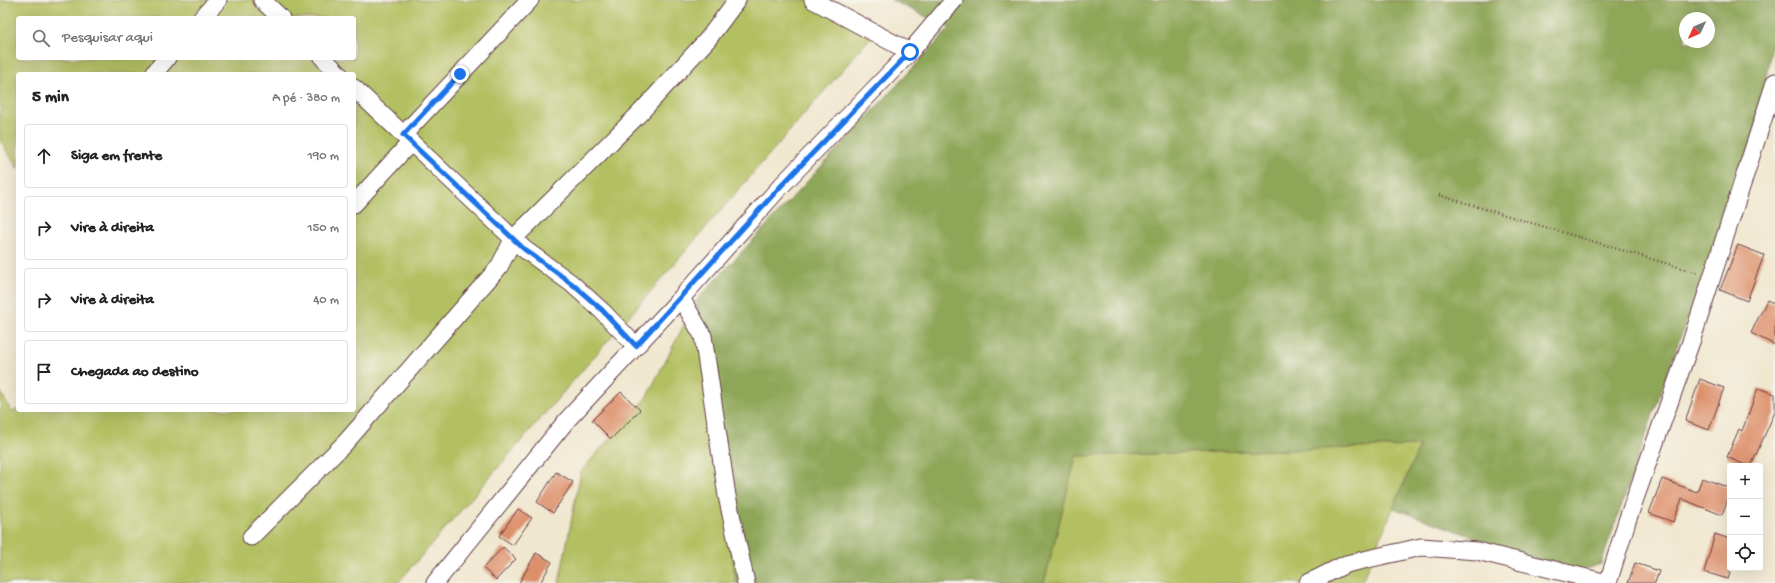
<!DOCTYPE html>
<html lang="pt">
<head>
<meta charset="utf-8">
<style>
  :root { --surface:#fff; --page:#f2f2f2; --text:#222; --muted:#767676; --line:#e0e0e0 }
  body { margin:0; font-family:"Gochi Hand",sans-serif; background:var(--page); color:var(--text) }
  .controls { position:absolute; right:12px; bottom:12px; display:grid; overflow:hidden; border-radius:4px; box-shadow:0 4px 16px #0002 }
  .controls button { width:36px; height:36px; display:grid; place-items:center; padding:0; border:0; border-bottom:1px solid var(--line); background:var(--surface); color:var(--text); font:20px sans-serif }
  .compass { position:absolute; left:1679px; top:12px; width:36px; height:36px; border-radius:50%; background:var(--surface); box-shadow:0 4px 16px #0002; rotate:226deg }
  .stop { position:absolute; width:12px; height:12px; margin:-9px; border:3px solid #1a73e8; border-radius:50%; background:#fff }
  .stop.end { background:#1a73e8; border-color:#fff; box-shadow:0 1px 4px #0008 }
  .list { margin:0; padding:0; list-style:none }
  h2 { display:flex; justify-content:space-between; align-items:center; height:52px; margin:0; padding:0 16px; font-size:17px }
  h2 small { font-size:13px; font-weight:400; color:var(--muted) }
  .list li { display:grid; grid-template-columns:26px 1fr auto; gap:12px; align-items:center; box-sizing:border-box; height:64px; margin:0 8px 8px; padding:0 8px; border:1px solid var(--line); border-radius:4px }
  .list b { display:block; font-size:15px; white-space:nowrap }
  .list em { font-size:13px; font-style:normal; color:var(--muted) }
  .icon { flex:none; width:22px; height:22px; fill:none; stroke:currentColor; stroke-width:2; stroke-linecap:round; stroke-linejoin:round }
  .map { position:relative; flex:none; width:1775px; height:583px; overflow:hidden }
  .search { position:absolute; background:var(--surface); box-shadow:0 4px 16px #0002; left:16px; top:16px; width:340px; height:44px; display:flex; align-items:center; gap:10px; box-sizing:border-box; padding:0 14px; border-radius:4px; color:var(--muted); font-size:15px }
  .panel { position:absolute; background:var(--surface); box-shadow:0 4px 16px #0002; left:16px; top:72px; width:340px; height:340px; border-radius:4px }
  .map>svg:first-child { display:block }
</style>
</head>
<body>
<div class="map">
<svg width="1775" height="583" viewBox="0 0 1775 583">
  <rect width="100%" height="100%" fill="#f7f3e8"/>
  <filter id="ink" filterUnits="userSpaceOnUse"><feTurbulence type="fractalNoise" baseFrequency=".025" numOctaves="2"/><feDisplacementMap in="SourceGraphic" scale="8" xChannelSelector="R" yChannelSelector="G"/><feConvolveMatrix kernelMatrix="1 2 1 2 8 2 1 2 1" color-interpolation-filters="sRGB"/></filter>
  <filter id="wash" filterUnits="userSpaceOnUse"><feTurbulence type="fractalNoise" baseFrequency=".012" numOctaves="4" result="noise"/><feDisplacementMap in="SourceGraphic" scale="16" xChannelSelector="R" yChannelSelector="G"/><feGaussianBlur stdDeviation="0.9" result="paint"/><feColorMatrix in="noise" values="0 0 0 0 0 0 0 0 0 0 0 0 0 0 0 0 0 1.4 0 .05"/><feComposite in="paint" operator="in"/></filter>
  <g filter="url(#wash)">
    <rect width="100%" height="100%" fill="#f0e7cf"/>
    <path fill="#b3c062" stroke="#7e7046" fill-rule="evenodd" d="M0,0h812l59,37 -473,546h-398v-192l12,21 6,-3 336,1v-336h-336v95l-18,-29zM18,18h336v40h-336z
      M697,300l39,283h-177l22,-112 65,-73z
      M1420,446l-59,137h-317l32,-127z"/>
    <path fill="#8ea658" stroke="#6c6242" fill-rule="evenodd" d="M891,0h884v28l-19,104 -84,228 -71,204 -28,9 -180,-65 27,-62 -344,10 -32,127h-308l-39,-283 253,-272zM1685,18h24v24h-24z"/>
    <g id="blocks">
      <path fill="#dd8f6a" d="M1738,245l26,10 -17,46 -27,-11z
        M1767,300l8,4v41l-24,-12z
        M1700,379l24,9 -15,42 -24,-9z
        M1758,388l17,6v18l-24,54h-4l-20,-9 12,-28 3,2z
        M621,392l19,18 -29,29 -19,-19z
        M556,472l17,10 -20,31 -16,-11z
        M1702,478l28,10v6l-8,21 -40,-16 -9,23 -24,-9 13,-34 35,13z
        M518,509l14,9 -19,27 -14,-9z
        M1715,534l15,5v34l-2,6 -24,-7z
        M503,547l13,12 -20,21 -13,-12z
        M536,553l16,9 -12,21h-21z
        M1635,563l24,8 -4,12h-27z"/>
    </g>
  </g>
  <g filter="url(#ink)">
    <use href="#blocks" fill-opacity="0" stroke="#633d44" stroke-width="1"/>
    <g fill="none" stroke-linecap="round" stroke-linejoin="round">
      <defs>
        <path id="street" d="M262,0l19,18
          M813,0l97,52
          M202,18l16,-18
          M323,58l16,16
          M155,72l12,-14
          M354,88l170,161 47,34 31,28 34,35
          M403,135l127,-135
          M354,204l57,-62
          M681,298l22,38 24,160 19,87
          M251,537l94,-94 154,-176 15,-29 125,-124 69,-75 29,-39
          M435,583l132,-163 114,-122 100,-112 129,-134 44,-52
          M1308,583l38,-19 75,-17 56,4 130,32
          M1608,583l19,-62 65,-182 83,-257"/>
      </defs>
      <use href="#street" stroke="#633d44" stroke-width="19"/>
      <path stroke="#633d44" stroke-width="2.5" stroke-dasharray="1 3" stroke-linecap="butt" d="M1439,195l259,78"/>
      <use href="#street" stroke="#fff" stroke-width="17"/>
    </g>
  </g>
  <g fill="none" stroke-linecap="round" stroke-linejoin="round" filter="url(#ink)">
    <path stroke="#1a73e8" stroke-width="5" d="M460,74l-57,61 121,114 47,34 31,27 34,36 145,-160 129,-134"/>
  </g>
</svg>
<div class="controls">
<button>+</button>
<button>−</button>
<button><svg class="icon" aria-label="locate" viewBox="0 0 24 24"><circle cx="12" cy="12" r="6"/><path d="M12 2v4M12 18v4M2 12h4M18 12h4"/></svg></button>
</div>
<svg class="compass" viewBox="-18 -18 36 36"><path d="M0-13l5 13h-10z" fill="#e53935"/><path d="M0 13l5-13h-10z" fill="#767676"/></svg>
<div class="stop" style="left:910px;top:52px"></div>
<div class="stop end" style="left:460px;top:74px"></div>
<div class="search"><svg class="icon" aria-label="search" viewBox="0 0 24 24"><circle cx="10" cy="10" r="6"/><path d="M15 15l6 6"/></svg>Pesquisar aqui</div>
<section class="panel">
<h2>5 min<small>A pé · 380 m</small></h2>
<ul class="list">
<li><svg class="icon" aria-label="ahead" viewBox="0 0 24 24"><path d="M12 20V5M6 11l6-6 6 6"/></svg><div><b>Siga em frente</b></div><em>190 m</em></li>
<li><svg class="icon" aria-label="right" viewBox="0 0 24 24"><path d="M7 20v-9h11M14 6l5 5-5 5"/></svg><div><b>Vire à direita</b></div><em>150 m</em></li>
<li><svg class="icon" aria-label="right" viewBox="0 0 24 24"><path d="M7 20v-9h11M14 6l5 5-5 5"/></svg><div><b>Vire à direita</b></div><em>40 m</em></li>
<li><svg class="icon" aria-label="arrive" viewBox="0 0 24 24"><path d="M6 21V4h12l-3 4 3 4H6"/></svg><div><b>Chegada ao destino</b></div></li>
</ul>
</section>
</div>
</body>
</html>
